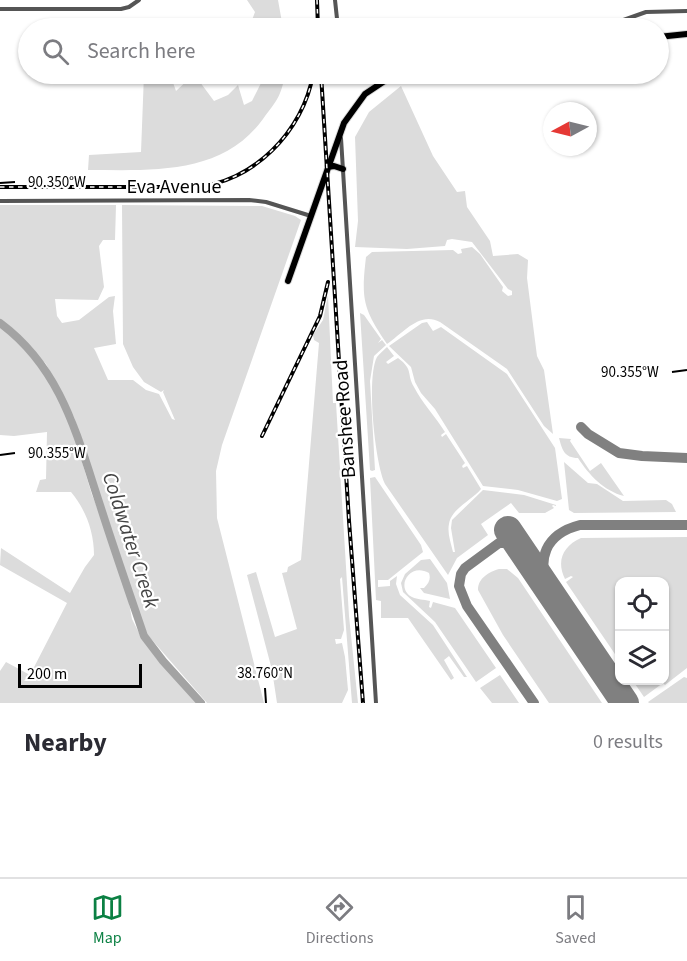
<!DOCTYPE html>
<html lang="en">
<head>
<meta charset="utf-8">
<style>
  :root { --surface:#fff; --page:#f2f2f3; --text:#2b2b33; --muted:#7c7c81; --line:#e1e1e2; --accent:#0b8043 }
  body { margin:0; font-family:"Source Sans 3",sans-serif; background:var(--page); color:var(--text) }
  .controls { position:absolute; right:18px; bottom:18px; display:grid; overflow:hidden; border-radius:12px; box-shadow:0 2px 4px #0004 }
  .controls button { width:54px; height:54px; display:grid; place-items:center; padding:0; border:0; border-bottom:2px solid var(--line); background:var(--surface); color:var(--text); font:30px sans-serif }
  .compass { position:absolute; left:543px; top:102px; width:54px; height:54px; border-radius:50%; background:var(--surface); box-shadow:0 2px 4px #0004; rotate:263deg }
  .scale { position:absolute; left:18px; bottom:15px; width:124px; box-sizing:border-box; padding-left:6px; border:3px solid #000; border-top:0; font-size:16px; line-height:21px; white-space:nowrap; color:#000; -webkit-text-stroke:4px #fff; paint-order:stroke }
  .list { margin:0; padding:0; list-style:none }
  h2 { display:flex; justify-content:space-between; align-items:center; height:78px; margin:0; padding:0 24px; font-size:26px }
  h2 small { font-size:20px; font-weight:400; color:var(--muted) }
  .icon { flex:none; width:33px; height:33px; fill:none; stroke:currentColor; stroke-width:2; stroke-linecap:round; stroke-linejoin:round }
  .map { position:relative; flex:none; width:687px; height:703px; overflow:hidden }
  .search { position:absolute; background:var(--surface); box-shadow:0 2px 4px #0004; left:18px; right:18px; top:18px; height:66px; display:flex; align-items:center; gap:15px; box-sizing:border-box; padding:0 21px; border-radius:33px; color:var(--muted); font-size:22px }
  .sheet { height:174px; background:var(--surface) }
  nav { display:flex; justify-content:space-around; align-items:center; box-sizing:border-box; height:84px; border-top:2px solid var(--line); background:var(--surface); font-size:16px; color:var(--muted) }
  nav a { display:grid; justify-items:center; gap:3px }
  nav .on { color:var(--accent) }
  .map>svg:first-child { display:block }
</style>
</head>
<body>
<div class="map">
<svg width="687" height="703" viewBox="0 0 687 703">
  <rect width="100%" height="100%" fill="#fff"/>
  <path fill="#dcdcdc" d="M247,0h31l5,28h-34l6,-16z
    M144,74h26l6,17 18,-17 20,27 14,-6 10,-10 6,20 8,-4 9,-18 -19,-9h43c-4,23 -8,26 -22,45 -41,57 -112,51 -175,51l1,-15 52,-3z
    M401,86l32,70 24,36 8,-1 2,16 23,34 3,15 25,-2 10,6 -1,18 10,78 7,14 9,64 -9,-8 -37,-57 -67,-47c-20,-11 -36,10 -53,22 -24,-36 -26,-44 -21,-87l6,-5 81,-2 5,4 4,-1 -1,-4 11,-2 8,7 23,33 -1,4 6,5 4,-1v-4l-4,-2 -36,-47 -20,-3 -5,1 -2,6 -38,3 -52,-2 3,-26 -3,-84 14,-25z
    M0,205h116l-1,35h-12l-4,6 5,41 -6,13 -43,-1 2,17 5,7 17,-3 30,-23 6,-1 -2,15 3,33 -22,4 14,32h25l13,10 13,4 13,25 3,1 -12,-28 1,-2 -3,2 -17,-10 -11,-15 -10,-23 -1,-139 140,1 33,10 6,4 -79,225 -6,26 1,47 47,185h-57l-61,-70 -72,-216 -28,-53 -35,-37 -11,-8z
    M328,295l5,108h3l13,213 9,87h-6l-10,-126 -2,2 4,51 -3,9h-6l1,5 6,-1 3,14 3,33 -6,13h-65l-5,-33 -25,-95 9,-3 19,65 22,-8 -15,-56 5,-1 1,-5 13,-7 18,-217 -5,-3 -1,-5 10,-15z
    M360,313l4,2 17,24 -3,4 4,-3 4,5 -12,11 -4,25 5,89 -3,1 -2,-1z
    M427,322l6,9 8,-4 7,5 59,42 48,74 7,51 -5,2 -39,-11 -35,-4 -48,-77 -14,-16 -6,-11 -4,-15 -22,-21 33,-23z
    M0,326l8,5 34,36 27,52 23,76 16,39 19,58 5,27 8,16 16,23 42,45h-198v-32l6,-9 24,13 37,-72 -67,-38 1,-17 69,45 15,-26 9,-12c0,-23 -8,-45 -23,-63h-35l4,-12 6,-1 1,-47 -33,4 -14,-1z
    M387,347l7,9 -8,6 2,2 10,-6c16,12 8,15 16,29 8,16 21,29 31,45l-4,3 1,2 4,-3 19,29 -3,3 1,2 4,-2 14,23c-9,11 -30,20 -32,35 -2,9 2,19 4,28h2l-4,-24 1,-8 31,-30 41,5 32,10v1l-3,-1 -1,1 2,2 -9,5h-26l-8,-10 -30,21 7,11 -31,23 -9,17 -63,-91c-10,-21 -19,-106 -8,-127 3,-4 7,-7 10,-10z
    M559,438l12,1 -1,2 20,30 11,-8 23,33c-20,-5 -35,-21 -46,-38 -14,0 -16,-9 -19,-20z
    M564,462l24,21 9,1 26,17 43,-1 6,4 4,8 -102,1 -5,-3z
    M375,477l46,68 2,7 -35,28h-10v7l12,-1v-5l7,-5 -1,8 4,11 33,30 34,52h-3l-15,-21 -5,4 10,18 -3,2 -43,-62h-27v-17l-5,-1 -6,-122z
    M687,537v131l-22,17 -2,-2 -19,14 -11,-16 31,-1v-98h-44l-1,78 -53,-78 7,-5 -2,-1 -6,3c-9,-18 -2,-33 16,-41z
    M430,559l17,24 3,16 -26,-6 -4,-5h4c5,-5 7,-9 5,-15 -20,-11 -34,15 -17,24 6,3 11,2 18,4l-1,6 2,1 2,-6 22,6 41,60 -20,14 -41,-60 -32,-30 -2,-9 4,-9 16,-14z
    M499,569h8l11,9 84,125h-53l-46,-68 -25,-45c0,-12 11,-18 21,-21z
    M500,675l19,28h-27l-12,-15z
    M684,677l3,1v25h-38l-1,-1z"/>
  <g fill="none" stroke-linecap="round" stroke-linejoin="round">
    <path stroke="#a3a3a3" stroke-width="8" d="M0,323c62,46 77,113 100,182 14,44 29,87 44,131l19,25 38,42"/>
    <path stroke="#808080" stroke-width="10" d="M581,427l7,7 31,19 23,3 45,2
      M520,548l-12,-5h-9l-34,25 -4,6 -2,12 8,20 67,97
      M549,591c-13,-32 -4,-57 31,-66h107"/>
    <path stroke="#808080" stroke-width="28" d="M508,530l117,173"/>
    <defs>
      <path id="primary" d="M658,37l29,-3
        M328,167l6,-1 9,3
        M288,281l56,-158 21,-29 30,-20"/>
    </defs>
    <use href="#primary" stroke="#dbdbdb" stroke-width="8"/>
    <path stroke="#555" stroke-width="4" d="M335,0l3,28
      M0,9h121l8,-2 10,-7
      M468,28c14,-16 49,-4 67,0
      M601,28l45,-16 41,-1
      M341,138l35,565
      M0,201l249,-1 17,2 45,14"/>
    <use href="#primary" stroke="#000" stroke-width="6"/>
    <defs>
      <path id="rail" d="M317,0l1,28
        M321,74l28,447 14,182
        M0,187h193c60,-3 111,-57 120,-113
        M262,436l58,-120 8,-34"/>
    </defs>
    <use href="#rail" stroke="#000" stroke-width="4"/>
    <use href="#rail" stroke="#fff" stroke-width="1.5" stroke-dasharray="4.5" stroke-linecap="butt"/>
  </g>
  <path fill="none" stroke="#000" stroke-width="2" d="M0,183l15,-1M672,372l15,-2M0,455l15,-2M265,688l1,15"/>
  <g text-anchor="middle" stroke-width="4.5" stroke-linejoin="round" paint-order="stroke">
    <g font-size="20" fill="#000" stroke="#fff">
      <text x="174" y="193">Eva Avenue</text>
      <text transform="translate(344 419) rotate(-94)" y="7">Banshee Road</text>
    </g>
    <g font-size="21" font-style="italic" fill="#444" stroke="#fff">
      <text transform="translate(131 540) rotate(72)" y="7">Coldwater Creek</text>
    </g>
  </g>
  <g font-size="15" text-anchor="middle" fill="#000" stroke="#fff" stroke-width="4.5" stroke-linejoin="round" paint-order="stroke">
    <text x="57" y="187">90.350°W</text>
    <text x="630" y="377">90.355°W</text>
    <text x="57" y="458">90.355°W</text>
    <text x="265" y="678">38.760°N</text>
  </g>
</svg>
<div class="controls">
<button><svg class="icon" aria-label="locate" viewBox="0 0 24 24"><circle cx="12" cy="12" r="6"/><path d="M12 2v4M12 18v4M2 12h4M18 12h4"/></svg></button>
<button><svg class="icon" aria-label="layers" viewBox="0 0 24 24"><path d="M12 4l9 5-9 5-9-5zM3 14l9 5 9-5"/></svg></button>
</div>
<svg class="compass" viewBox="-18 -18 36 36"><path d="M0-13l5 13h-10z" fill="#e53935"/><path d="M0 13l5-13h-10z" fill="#7c7c81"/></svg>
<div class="scale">200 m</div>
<div class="search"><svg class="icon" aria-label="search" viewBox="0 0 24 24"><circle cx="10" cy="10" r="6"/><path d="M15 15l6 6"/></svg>Search here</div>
</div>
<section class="sheet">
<h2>Nearby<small>0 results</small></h2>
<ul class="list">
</ul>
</section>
<nav>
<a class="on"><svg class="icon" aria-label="map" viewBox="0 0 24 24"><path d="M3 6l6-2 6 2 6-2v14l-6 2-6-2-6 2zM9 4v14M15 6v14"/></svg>Map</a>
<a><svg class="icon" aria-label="directions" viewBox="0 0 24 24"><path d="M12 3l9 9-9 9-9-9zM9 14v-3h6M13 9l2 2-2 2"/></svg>Directions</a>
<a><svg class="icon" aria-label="saved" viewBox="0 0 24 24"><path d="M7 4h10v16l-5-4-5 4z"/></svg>Saved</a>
</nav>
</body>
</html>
